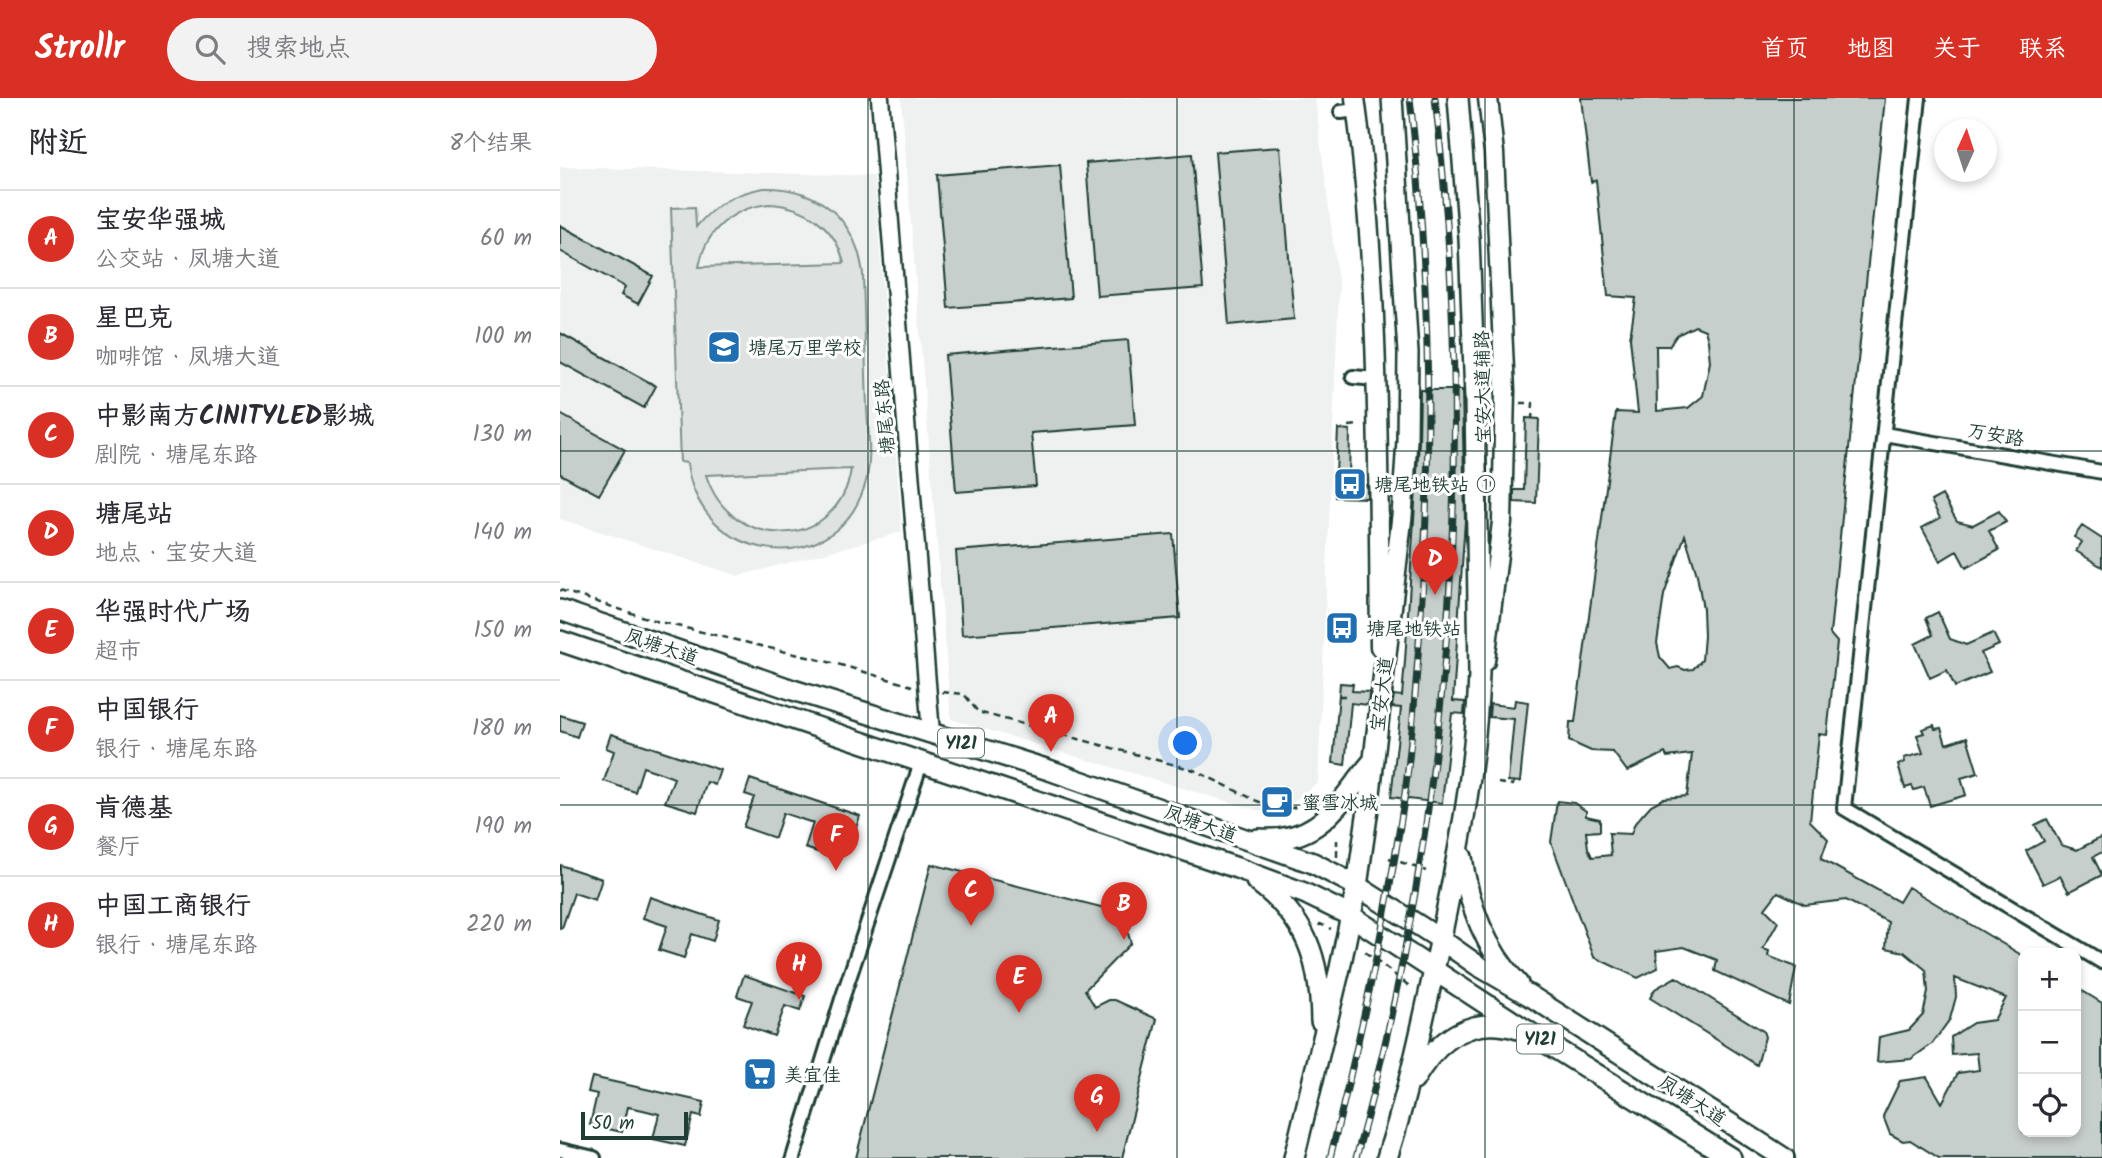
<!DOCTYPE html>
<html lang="zh">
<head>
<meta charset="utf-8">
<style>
  :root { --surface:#fff; --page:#f2f2f3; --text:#2b2b33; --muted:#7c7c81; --line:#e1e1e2; --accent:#d93025 }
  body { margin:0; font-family:Kalam,"LXGW WenKai TC",sans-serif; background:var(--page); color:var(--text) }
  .controls { position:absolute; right:21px; bottom:21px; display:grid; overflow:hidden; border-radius:14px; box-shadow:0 4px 10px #0003 }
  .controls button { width:63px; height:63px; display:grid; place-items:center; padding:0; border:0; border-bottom:2px solid var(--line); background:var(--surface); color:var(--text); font:35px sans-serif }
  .compass { position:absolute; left:1374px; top:21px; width:63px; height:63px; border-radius:50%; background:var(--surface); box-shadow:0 4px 10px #0003; rotate:3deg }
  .scale { position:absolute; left:21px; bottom:18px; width:107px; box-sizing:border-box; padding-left:7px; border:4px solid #1f3d34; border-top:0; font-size:19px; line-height:24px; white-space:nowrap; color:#1f3d34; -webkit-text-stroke:5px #fff; paint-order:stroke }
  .you { position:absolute; left:626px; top:646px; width:24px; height:24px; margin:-18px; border:5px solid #fff; border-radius:50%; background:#1a73e8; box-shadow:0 0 0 10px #1a73e833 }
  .badge { display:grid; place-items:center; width:46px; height:46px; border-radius:50%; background:var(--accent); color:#fff; font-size:23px; font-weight:700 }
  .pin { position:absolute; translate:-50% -58px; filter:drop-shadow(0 2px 4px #0008) }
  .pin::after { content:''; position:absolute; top:37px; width:24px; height:21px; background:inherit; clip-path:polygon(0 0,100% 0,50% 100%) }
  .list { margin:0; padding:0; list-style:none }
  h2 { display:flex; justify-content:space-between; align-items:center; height:91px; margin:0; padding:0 28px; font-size:30px }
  h2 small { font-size:23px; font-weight:400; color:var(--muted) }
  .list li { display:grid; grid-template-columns:46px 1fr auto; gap:21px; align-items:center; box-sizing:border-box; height:98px; padding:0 28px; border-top:2px solid var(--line) }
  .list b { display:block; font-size:26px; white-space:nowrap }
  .list p { margin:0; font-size:23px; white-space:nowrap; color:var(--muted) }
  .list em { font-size:23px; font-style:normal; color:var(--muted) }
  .icon { flex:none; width:38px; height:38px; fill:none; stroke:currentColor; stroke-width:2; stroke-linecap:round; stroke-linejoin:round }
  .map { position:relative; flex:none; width:1542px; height:1060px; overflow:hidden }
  header { display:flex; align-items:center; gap:42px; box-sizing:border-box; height:98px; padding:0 35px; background:var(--accent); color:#fff }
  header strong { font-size:33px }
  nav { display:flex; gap:38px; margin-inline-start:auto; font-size:24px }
  .search { width:490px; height:63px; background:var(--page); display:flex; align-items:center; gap:18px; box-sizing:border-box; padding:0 24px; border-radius:38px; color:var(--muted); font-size:26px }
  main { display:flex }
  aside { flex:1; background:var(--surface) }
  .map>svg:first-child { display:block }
</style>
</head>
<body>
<header>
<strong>Strollr</strong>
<div class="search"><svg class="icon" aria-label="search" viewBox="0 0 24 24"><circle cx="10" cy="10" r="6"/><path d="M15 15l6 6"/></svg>搜索地点</div>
<nav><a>首页</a><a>地图</a><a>关于</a><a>联系</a></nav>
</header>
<main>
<aside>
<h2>附近<small>8个结果</small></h2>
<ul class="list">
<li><span class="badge">A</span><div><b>宝安华强城</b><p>公交站 · 凤塘大道</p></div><em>60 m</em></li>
<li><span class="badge">B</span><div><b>星巴克</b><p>咖啡馆 · 凤塘大道</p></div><em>100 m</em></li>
<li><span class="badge">C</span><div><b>中影南方CINITYLED影城</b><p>剧院 · 塘尾东路</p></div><em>130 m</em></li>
<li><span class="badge">D</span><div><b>塘尾站</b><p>地点 · 宝安大道</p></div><em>140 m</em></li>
<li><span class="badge">E</span><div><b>华强时代广场</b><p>超市</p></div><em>150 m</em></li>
<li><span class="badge">F</span><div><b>中国银行</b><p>银行 · 塘尾东路</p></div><em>180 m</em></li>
<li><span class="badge">G</span><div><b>肯德基</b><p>餐厅</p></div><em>190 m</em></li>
<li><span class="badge">H</span><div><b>中国工商银行</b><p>银行 · 塘尾东路</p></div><em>220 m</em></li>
</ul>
</aside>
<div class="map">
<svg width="1542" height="1060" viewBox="0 0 1542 1060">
  <rect width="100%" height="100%" fill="#fff"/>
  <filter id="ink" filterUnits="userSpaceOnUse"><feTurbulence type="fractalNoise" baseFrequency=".0143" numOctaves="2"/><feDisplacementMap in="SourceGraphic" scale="14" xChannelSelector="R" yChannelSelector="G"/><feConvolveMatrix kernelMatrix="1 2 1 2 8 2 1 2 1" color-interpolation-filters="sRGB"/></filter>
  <g filter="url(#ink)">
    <path fill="#eef1f0" d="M341,0h414l24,191 -21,493 -42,34 -325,-97z
      M0,69l314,9 28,356 -163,44 -179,-57z"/>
    <path fill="#dee3e2" stroke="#7e908b" stroke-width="2" fill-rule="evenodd" d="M204,90c55,-1 92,31 99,86 1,45 3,89 4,134 1,26 6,55 -3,80 -31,93 -164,77 -177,-25l-7,-1 -9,-254 24,-1 1,20c19,-23 39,-34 68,-39zM209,106c37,2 66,22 75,59l-145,4c6,-36 33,-59 70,-63zM291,371c-12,82 -120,85 -145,6z"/>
    <path fill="#c7cfcc" stroke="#1f3d34" stroke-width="2" fill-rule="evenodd" d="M1021,0h304l-55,536 7,8 -10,93 -8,-1 -9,87 18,18 -7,20 78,43 9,-15 115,69v176h53v-145l26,16v155h-163l-29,-18 -7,1 -13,-7 -7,-18 17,-35 27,-4 15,26 16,-30 21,-3 -2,-17 -25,2 -1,-18 22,-14 21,-3 12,-22 -51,-20 1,19 -6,22 -18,25 -21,15 -34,3 2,-25 30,-7 14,-15 5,-23 -2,-22 -22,-18 -18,-4 2,-26 -42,-22 -41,5 -27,-13 -13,17 13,13 -15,27 6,2 -1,5 28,11 -7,38 -74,-34 2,-11 -33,-13 -28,4 2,17 -20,10 -44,-21 -43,-115 6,-41 17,2 12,8v5l14,3v12l-14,1 2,16 4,9 19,-2 -2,-22 22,1 4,-11 16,-18 13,-7 23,-2 5,-42 -25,3 -2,-4 -38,18 -14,-19 -22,-1 -22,-10 1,-19h5l41,-310 22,1 -8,-75 6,-40 -28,-2 -12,-116 -5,2zM1135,228l10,4 3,11 2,21 -7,34 -15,12 -31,3 -1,-65h13l8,-11zM1125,437l12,40 6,34 1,27 -2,24 -9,9 -8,1 -7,-3 -8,2 -10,-12 -3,-14 7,-48z
      M720,49l14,172 -65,6 -14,-173z
      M632,56l11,134 -106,8 -11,-133z
      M500,67l11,133 -123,10 -11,-133z
      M0,127l93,51 -15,28 -17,-9 4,-8 -65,-36z
      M0,235l96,53 -12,22 -84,-46z
      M568,242l7,85 -104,8 5,53 -80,6 -11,-137z
      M860,292h42l3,130 -12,181 12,1 -1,12 -12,-1 -10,90 -51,-6 10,-89 -9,-1 2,-12 8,1 3,-35 14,-220z
      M0,316l65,36 -26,45 -39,-21z
      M966,320l13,1 -3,84 -22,-1v-12h10z
      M778,331l12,1 -1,54 18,1v13l-32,-1z
      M1382,397l15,26 16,4 26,-14 7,11 -17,9 10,19 -33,18 -9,-17 -17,10 -18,-33 18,-10 -9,-17z
      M1522,428l20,13v28l-26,-16 6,-9 -8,-5z
      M613,436l7,84 -218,17 -6,-84z
      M1378,514l12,27 16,6 27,-12 6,12 -18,8 9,19 -35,15 -8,-17 -17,8 -15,-34 18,-9 -7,-17z
      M780,585l13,1 -1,7 17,1 -1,13 -17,-2 -6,62 -12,-2z
      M955,602l13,2 -8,80 -12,-1 6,-62 -25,-2 1,-13 24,3z
      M0,617l22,7 -5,15 -17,-6z
      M1374,627l1,4 6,-1 5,16 21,-7 11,36 -17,5 5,17 -36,11 -6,-19 -10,3 -2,-4 -7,2 -7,-23 7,-3 -1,-4 19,-5 -6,-18 7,-2 -2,-4z
      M51,636l109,36 -5,15 -8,-3 -10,30 -32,-10 9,-24 -16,-6 -15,-5 -8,25 -31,-11 10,-30 -8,-3z
      M190,681l110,37 -5,15 -8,-3 -11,30 -31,-10 8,-25 -30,-10 -8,25 -32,-11 11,-30 -9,-3z
      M1487,721l14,26 16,5 25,-13v15l-9,5 9,18 -33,17 -9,-16 -17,8 -17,-33 18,-10 -9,-16z
      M371,766l190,48 10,31 -46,47 10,17 14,-7h6l42,19 -35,139h-266z
      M0,767l42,14 -7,21 -21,-7 -12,35h-2z
      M90,799l69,23 -6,21 -21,-7 -8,24 -25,-8 8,-24 -24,-8z
      M184,877l61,21 -5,15 -15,-5 -11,30 -31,-11 9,-24 -15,-5z
      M1116,879l87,54 2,6 -8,28 -107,-67 5,-9z
      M32,979l112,25 -3,15 -8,-2 -8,31 -32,-7 6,-25 -16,-4 -15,-3 -6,25 -32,-7 7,-31 -9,-2z"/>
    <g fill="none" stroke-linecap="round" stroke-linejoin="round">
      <defs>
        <path id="minor" d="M1359,0l-75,710 258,154
          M781,14l15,-2
          M793,279l23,2
          M1324,336l218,38
          M0,1052l34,8
          M233,1060l49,-159 79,-236"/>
        <path id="tertiary" d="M320,0l51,635"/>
        <path id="secondary" d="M795,0c25,181 23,366 25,549
          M925,563l17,-139 3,-131 -11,-238 -6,-55"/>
        <path id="primary" d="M0,512l233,80 256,80 264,93 44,23 83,53 37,26 55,32 252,161
          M0,543l677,227 67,25 47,23 181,118 199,124
          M698,741c65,5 80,-38 116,-79
          M902,759c6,47 24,93 56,127
          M696,783c51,38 64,77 65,140
          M854,982c23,-40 56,-66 104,-51
          M734,1060l46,-190 17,-82 12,-84 33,-286 5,-76 1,-87 -16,-255
          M827,1060c22,-69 37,-141 52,-211 19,-93 37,-178 40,-273l-4,-276 -6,-160 -11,-140"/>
      </defs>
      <use href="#minor" stroke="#1f3d34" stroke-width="18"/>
      <use href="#tertiary" stroke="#1f3d34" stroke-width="21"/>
      <use href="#secondary" stroke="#1f3d34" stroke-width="23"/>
      <use href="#primary" stroke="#1f3d34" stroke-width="24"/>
      <path stroke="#1f3d34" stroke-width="2.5" stroke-dasharray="7 5" stroke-linecap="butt" d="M960,305h13l-1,16
        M789,328l11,-1
        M0,492l96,31 185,44 71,21
        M382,594l22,2 14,18 216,58 63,31 27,9 35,-9
        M779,598h6
        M938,685l15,2 1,-4
        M777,759v-17
        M829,760l37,13
        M759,828l1,-2 11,5
        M805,854l47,36"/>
      <use href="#minor" stroke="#fff" stroke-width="12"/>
      <use href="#tertiary" stroke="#fff" stroke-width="16"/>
      <use href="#secondary" stroke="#fff" stroke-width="18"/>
      <use href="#primary" stroke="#fff" stroke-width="19"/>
      <defs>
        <path id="rail" d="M770,1060c30,-118 56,-237 74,-358 8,-56 12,-114 16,-171 13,-177 10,-355 -10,-531
          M796,1060c95,-343 121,-707 79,-1060"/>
      </defs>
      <use href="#rail" stroke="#1f3d34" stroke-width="7"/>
      <use href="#rail" stroke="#fff" stroke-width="4.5" stroke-dasharray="13" stroke-linecap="butt"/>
    </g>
  </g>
  <path fill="none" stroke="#1f3d34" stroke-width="2" stroke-opacity="0.55" d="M308,0v1060M617,0v1060M925,0v1060M1234,0v1060M0,353h1542M0,707h1542"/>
  <defs>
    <symbol id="school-square" viewBox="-11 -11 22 22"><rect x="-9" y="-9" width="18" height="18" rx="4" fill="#1f6fb2" stroke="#fff"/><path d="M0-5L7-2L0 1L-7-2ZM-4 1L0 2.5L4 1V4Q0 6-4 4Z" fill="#fff"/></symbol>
    <symbol id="bus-square" viewBox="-11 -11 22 22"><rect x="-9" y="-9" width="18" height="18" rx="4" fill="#1f6fb2" stroke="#fff"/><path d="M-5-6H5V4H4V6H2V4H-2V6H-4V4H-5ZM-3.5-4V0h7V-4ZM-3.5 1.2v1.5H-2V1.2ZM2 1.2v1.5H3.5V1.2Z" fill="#fff"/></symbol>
    <symbol id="cafe-square" viewBox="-11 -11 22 22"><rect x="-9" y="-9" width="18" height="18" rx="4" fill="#1f6fb2" stroke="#fff"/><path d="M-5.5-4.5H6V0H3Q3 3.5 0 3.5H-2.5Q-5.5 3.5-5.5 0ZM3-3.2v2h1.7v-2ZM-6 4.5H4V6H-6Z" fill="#fff"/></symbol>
    <symbol id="supermarket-square" viewBox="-11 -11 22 22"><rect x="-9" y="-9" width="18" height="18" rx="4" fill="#1f6fb2" stroke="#fff"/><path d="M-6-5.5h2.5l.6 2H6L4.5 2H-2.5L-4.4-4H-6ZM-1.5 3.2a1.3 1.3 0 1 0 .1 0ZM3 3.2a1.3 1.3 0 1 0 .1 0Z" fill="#fff"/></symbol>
  </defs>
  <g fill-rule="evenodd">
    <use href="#school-square" x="145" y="230" width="38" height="38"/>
    <use href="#bus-square" x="771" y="367" width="38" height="38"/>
    <use href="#bus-square" x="763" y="511" width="38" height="38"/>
    <use href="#cafe-square" x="698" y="685" width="38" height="38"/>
    <use href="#supermarket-square" x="181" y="957" width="38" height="38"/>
  </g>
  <g text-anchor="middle" stroke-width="6" stroke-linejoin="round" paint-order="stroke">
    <g fill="#fff" stroke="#627771" stroke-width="2">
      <rect x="378" y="630.5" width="46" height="29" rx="5"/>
      <rect x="957" y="926.5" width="46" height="29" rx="5"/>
    </g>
    <g font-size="18" font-weight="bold" fill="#1f3d34">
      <text x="401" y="651">Y121</text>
      <text x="980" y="947">Y121</text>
    </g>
    <g font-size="19" fill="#1f3d34" stroke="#fff" text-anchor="start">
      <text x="188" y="256">塘尾万里学校</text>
      <text x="814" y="393">塘尾地铁站 ①</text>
      <text x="806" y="537">塘尾地铁站</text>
      <text x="742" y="711">蜜雪冰城</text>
      <text x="224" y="983">美宜佳</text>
    </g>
    <g font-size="19" fill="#1f3d34" stroke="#fff">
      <text transform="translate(922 289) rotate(-91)" y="7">宝安大道辅路</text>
      <text transform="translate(324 319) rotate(-95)" y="7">塘尾东路</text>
      <text transform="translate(1436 336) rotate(10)" y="7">万安路</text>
      <text transform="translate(102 548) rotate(19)" y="7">凤塘大道</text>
      <text transform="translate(821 596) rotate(-83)" y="7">宝安大道</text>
      <text transform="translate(641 725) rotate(20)" y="7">凤塘大道</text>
      <text transform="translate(1133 1002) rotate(33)" y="7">凤塘大道</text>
    </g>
  </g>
</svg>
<div class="controls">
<button>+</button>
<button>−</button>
<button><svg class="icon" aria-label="locate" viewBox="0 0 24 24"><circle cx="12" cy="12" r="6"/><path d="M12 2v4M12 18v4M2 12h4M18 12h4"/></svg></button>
</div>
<svg class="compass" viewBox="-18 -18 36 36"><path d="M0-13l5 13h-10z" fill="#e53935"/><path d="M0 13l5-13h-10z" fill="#7c7c81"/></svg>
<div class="scale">50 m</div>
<div class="you"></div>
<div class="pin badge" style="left:491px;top:654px">A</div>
<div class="pin badge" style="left:564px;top:842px">B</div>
<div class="pin badge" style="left:411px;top:828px">C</div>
<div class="pin badge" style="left:875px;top:497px">D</div>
<div class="pin badge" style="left:459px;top:915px">E</div>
<div class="pin badge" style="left:276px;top:773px">F</div>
<div class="pin badge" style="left:537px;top:1034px">G</div>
<div class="pin badge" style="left:239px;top:902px">H</div>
</div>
</main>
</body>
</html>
